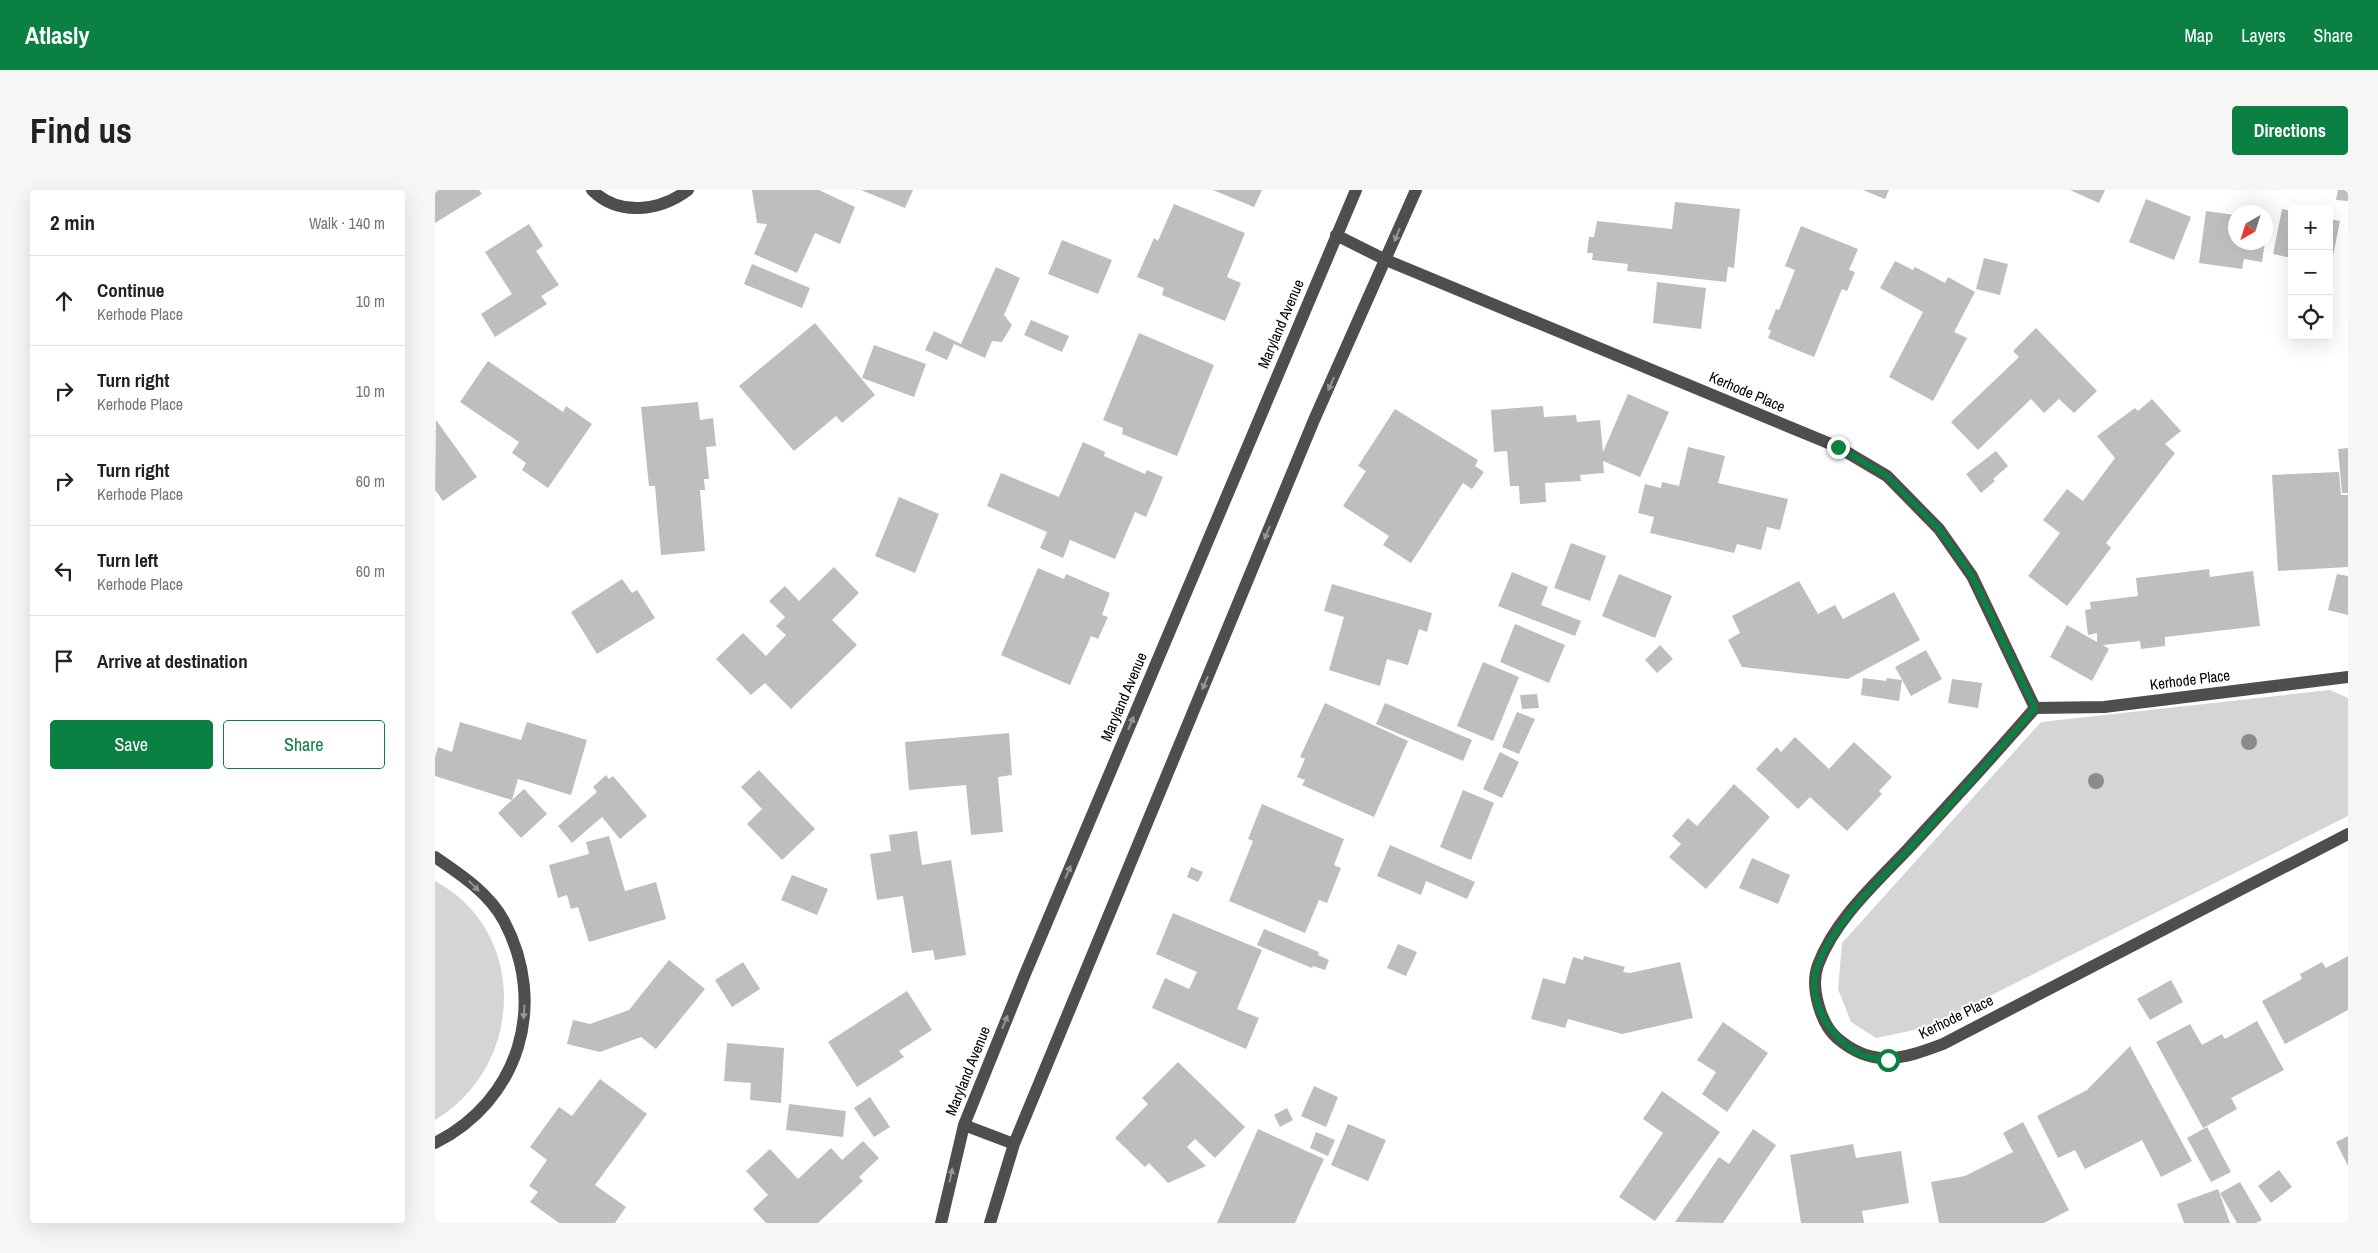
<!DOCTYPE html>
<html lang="en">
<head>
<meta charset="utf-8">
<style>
  :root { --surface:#fff; --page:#f6f6f6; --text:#222; --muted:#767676; --line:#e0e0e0; --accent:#0b8043 }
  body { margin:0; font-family:"Archivo Narrow",sans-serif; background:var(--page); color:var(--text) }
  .controls { position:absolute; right:15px; top:15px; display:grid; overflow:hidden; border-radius:5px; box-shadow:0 5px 20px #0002 }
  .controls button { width:45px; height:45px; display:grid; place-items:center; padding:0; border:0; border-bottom:1px solid var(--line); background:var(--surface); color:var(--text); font:25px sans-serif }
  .compass { position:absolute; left:1793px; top:15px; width:45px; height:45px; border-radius:50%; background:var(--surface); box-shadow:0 5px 20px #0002; rotate:219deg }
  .stop { position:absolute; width:15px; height:15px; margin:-11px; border:4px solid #0b8043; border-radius:50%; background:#fff }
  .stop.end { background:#0b8043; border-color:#fff; box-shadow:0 1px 5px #0008 }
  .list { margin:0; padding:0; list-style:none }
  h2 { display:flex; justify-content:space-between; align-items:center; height:65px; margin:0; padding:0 20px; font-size:21px }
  h2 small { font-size:16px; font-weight:400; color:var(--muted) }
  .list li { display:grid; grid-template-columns:32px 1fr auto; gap:15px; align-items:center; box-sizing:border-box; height:90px; padding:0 20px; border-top:1px solid var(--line) }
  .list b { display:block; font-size:19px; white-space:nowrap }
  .list p { margin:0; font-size:16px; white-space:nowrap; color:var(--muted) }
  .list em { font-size:16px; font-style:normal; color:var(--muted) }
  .actions { display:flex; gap:10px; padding:15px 20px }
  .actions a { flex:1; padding:11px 0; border:1px solid var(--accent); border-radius:5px; text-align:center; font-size:18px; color:var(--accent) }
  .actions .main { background:var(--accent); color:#fff }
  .icon { flex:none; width:28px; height:28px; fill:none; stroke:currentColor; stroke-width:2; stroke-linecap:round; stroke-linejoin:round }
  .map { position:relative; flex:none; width:1913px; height:1033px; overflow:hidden; border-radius:5px }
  header { display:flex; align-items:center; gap:30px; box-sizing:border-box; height:70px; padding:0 25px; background:var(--accent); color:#fff }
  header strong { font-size:24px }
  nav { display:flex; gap:28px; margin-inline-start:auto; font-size:18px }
  .intro { display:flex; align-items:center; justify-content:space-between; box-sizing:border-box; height:120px; padding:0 30px }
  h1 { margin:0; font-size:35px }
  .button { padding:12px 22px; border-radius:5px; background:var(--accent); color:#fff; font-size:18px; font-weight:700 }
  main { display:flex; gap:30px; padding:0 30px }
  aside { flex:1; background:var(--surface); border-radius:5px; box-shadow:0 5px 20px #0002 }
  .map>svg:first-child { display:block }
</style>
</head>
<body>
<header>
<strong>Atlasly</strong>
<nav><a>Map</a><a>Layers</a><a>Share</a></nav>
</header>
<div class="intro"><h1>Find us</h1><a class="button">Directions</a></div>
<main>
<aside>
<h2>2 min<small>Walk · 140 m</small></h2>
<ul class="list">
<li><svg class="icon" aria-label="ahead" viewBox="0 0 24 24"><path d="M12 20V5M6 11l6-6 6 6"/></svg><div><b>Continue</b><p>Kerhode Place</p></div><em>10 m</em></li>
<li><svg class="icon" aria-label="right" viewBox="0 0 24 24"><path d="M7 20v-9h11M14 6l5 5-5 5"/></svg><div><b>Turn right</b><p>Kerhode Place</p></div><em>10 m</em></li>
<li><svg class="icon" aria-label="right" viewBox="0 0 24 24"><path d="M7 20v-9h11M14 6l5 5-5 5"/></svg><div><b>Turn right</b><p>Kerhode Place</p></div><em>60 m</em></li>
<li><svg class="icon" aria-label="left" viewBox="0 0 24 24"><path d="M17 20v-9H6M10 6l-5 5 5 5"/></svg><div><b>Turn left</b><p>Kerhode Place</p></div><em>60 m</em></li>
<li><svg class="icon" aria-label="arrive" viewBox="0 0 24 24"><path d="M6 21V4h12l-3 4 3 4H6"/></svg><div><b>Arrive at destination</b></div></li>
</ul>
<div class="actions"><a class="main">Save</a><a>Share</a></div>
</aside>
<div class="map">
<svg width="1913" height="1033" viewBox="0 0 1913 1033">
  <rect width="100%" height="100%" fill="#fff"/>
  <path fill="#d5d5d5" d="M1895,500l18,8v118l-420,211 -52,11 -25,-16 -13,-33 4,-46 199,-221z
    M0,691c95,51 89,186 0,239z"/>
  <path fill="#bebebe" d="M0,0h44l3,4 -47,29z
    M317,0h67l36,17 -15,37 -25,-11 -18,40 -43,-19 13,-30 -10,-1z
    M426,0h52l-8,18z
    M778,0h49l-8,17z
    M1428,0h26l-4,9z
    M1635,0h35l-6,13z
    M1903,0h10v11l-12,-1z
    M1711,9l45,18 -17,43 -45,-18z
    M1240,12l65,7 -6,59 -6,-1 -2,15 -99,-11 1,-7 -36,-4 1,-7h-6l2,-16h5l3,-16 75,8z
    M739,14l71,29 -18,44 14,6 -16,38 -63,-26 2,-7 -27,-11 17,-39 4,3z
    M1847,19l10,2v47l-19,-4z
    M1771,21l29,4v27h30l-3,20 -18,-3 -2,10 -43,-6z
    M1894,29l11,2 -9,45 -2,-1z
    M94,34l14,22 -7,5 23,34 -18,11 6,8 -52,33 -14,-23 31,-20 -27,-42z
    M1366,36l57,23 -9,21 6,2 -8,19 -5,-2 -28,68 -46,-19 3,-7 -3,-2 8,-20 3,1 16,-40 -10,-4z
    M627,50l50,20 -14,34 -50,-20z
    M1549,68l24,6 -8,31 -24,-6z
    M1460,71l18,9 2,-3 30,16 3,-6 27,15 -21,40 13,6 -34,63 -44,-24 34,-65 -43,-24z
    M317,74l58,24 -8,20 -58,-24z
    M561,77l24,11 -16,37 8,10 -10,17 -10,-1 -7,17 -31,-14 -7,16 -22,-10 9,-19 27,13z
    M1222,92l49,6 -5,41 -48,-6z
    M596,130l38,16 -7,16 -38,-17z
    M380,133l60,72 -33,28 -6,-7 -42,35 -55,-65z
    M1601,138l61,63 -23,22 -15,-14 -15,14 -13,-14 -53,51 -27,-28 68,-65 -6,-6z
    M704,143l75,32 -37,91 -55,-22 1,-6 -20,-8z
    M439,155l52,19 -12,33 -52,-19z
    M53,171l75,51 3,-6 26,18 -44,64 -26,-18 4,-7 -14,-10 7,-11 -59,-40z
    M1193,204l41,18 -29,65 -37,-16 1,12 -24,2 1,6 -36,2 1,19 -26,2 -1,-18h-9l-3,-35 -13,1 -3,-42 52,-4 1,11 32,-2 1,7 23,-2 3,32z
    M1717,209l29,32 -16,13 10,9 -69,90 5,5 -44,58 -39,-30 32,-43 -17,-13 24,-31 16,12 32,-43 -18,-22 38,-28 3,3z
    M263,212l2,18 13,-2 3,28 -10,1 3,32h-5l1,11h-5l5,61 -44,4 -6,-69h-6l-8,-79z
    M960,219l83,51 -3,6 9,6 -12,17 -9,-6 -52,80 -28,-18 6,-9 -46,-30 23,-35 -8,-5z
    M1,230l41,57 -34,24 -8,-11z
    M648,252l22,10 -1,4 41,18 2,-4 16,7 -17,40 -11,-5 -20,47 -45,-19 -7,18 -23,-10 7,-16 -60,-26 14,-33 58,24z
    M1253,257l37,9 -7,27 70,16 -8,31 -13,-3 -6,23 -24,-6 -3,9 -84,-20 4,-16 -16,-4 7,-29 16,4 1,-6 17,4z
    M1913,258v45h-6l-4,-44z
    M1561,261l12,15 -15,13 2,2 -14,12 -15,-19z
    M1904,282l2,23h7v72l-70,4 -6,-96z
    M464,307l40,17 -24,59 -40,-17z
    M1136,353l35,13 -16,45 -36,-13z
    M399,377l25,26 -27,27 25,25 -66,64 -26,-26 -14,12 -35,-36 27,-26 23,23 20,-21 -10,-9 9,-9 -16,-16 16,-15 14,15z
    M603,378l26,11 2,-5 44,19 -8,22 6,2 -10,22 -7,-3 -21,49 -69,-30z
    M1774,379l1,8 43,-6 7,55 -95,11v9l-24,3 -1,-8 -37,4 6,4 -17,32 -42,-24 17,-32 30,17v-9l-9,2 -3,-25 6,-1 -1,-7 48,-6 -2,-18z
    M1077,382l36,15 -7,18 40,16 -6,15 -77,-30z
    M1184,384l53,22 -17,42 -53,-22z
    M1902,384l11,2v39l-20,-5z
    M187,389l10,14 5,-3 18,28 -58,36 -26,-42z
    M1364,391l19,33 17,-9 8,14 51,-27 26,48 -72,39 -106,-12 -14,-27 12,-7 -8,-17z
    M897,394l100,29 -5,19 -8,-3 -11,36 -21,-6 -7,27 -51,-16 15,-53 -20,-6z
    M1080,434l50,21 -16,38 -49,-21z
    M1225,455l13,14 -16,14 -12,-13z
    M1491,460l16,29 -31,17 -16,-29z
    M1048,472l36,15 -26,64 -36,-15z
    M1428,488l23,3 1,-3 15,2 -3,21 -38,-6z
    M1517,489l30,4 -4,25 -30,-5z
    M1102,504l2,14 -17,1 -2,-14z
    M890,513l83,38 -34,76 -72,-32 3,-5 -8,-3 8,-18 -5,-2z
    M950,513l87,37 -9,21 -87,-37z
    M1082,522l18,7 -16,35 -17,-7z
    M25,532l61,18 6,-18 60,18 -16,55 -53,-16 -6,21 12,-11 23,25 -26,24 -23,-25 14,-13 -77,-24v-19l3,-10 14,5z
    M574,543l3,42 -14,2 5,55 -32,3 -5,-50 -57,5 -4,-48z
    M1360,547l34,32 25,-27 38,35 -13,14 3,3 -35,37 -37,-34 -12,12 -42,-40 21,-22 4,5z
    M1065,562l19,10 -17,36 -19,-9z
    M324,580l56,59 -33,31 -35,-36 15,-15 -21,-22z
    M171,585l3,4 4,-3 34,40 -27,23 -18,-22 -30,26 -14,-17 39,-34 -4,-5z
    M1299,594l36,33 -64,72 -37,-32 12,-13 -9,-8 16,-18 9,8z
    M1028,600l31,13 -23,57 -31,-13z
    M827,614l82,35 -10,26 7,3 -14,35 -8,-3 -14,33 -76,-32 24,-60 -5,-2z
    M482,641l5,34 29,-5 15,95 -31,5 -2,-10 -21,3 -9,-57 -26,4 -7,-46 21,-3 -2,-16z
    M174,646l16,55 31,-9 10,37 -77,23 -11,-35 -7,2 -4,-14 -9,3 -9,-33 40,-11 -3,-12z
    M955,655l85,37 -8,17 -41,-18 -5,14 -44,-19z
    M1317,668l38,17 -12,29 -39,-16z
    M756,677l12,5 -5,10 -11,-5z
    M357,685l36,14 -11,26 -36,-15z
    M738,723l89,37 -25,59 22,9 -13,31 -94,-41 13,-30 24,11 8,-17 -41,-18z
    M829,739l55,23 -1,3 11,5 -4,10 -12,-4 -1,2 -55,-23z
    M963,754l19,8 -11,24 -19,-8z
    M1149,766l41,11 -2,5 7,1 50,-11 13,56 -71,16 -54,-15 -3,9 -34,-9 12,-41 22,6 8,-27 10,3z
    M1913,766v54l-63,34 -23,-43 40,-22 -2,-5 22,-12 4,6z
    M234,770l36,29 -49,60 -15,-12 -41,15 -33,-8 6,-24 17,4 39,-14z
    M308,772l17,27 -28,18 -17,-27z
    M1736,790l12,22 -33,18 -13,-21z
    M472,801l25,39 -33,21 5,6 -47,30 -29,-45z
    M1822,831l27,49 -53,28 6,11 -34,19 -47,-86 34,-18 12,21 20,-11 3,5z
    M1288,832l45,31 -41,59 -25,-18 14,-22 -19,-12z
    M292,853l57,5 -3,55 -31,-3 1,-17 -27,-2z
    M1695,856l62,115 -31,16 -19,-37 -57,29 -10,-19 -17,8 -21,-42 50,-26z
    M743,872l67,65 -30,31 -20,-19 -8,8 19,19 -38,17 -19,-20 -4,4 -30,-29 33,-34 -6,-6z
    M165,889l47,35 -52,71 31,22 -11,16h-56l-29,-21 8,-10 -9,-6 18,-26 -17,-13 29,-40 13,9z
    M879,896l24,11 -12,30 -25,-11z
    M1227,901l58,41 -65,89 -36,-24 44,-64 -20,-14z
    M435,907l20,30 -16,10 -20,-29z
    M354,914l57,7 -3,26 -57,-7z
    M852,918l6,12 -13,7 -6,-12z
    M1588,932l46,88 -25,13h-105l-8,-41 34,-6 48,-24 -10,-19z
    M913,934l38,16 -18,41 -37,-16z
    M1772,937l24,45 -20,10 -24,-44z
    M823,939l66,30 -29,64h-78z
    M1318,939l23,16 -53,78 -48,-1 44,-65 10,7z
    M881,942l19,8 -7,16 -18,-8z
    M1913,946v30l-12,-24z
    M428,951l16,17 -20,19 4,4 -45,42h-52l-13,-14 15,-14 -22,-24 24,-22 28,30 33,-31 11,12z
    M1418,954l3,14 45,-7 8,52 -47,8 2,12h-63l-11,-68z
    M1844,980l13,17 -21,16 -13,-17z
    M1805,992l22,38 -6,3h-19l-17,-30z
    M1783,999l12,34h-46l-7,-19z"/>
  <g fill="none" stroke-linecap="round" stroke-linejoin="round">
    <path stroke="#4e4e4e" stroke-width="12" d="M157,0c27,27 68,21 96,0
      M901,45l50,25 452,187 49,29 52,53 33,47 63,132
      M1600,518c-41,48 -84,94 -127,141 -32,34 -73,70 -90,116 -8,21 2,58 19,73 36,31 66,21 106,6l405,-210
      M1600,518l69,-1 244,-30
      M0,667c25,17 54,36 69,64 44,83 16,179 -69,222
      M529,935l50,19
      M506,1033l23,-98 61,-151 331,-784
      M555,1033l24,-79 300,-724 102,-230"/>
  </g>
  <g fill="#8b8b8b">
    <circle cx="1814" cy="552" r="8"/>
    <circle cx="1661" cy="591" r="8"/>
  </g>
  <defs><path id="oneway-solid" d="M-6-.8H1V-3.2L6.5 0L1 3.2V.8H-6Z" transform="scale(1.25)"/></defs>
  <g fill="#959595">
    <use href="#oneway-solid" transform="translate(962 45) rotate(113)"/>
    <use href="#oneway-solid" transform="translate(896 194) rotate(114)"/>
    <use href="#oneway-solid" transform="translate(832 343) rotate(113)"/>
    <use href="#oneway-solid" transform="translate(770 493) rotate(113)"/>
    <use href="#oneway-solid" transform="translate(696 533) rotate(-67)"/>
    <use href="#oneway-solid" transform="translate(633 682) rotate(-67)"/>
    <use href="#oneway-solid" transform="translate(39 696) rotate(45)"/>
    <use href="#oneway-solid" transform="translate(89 822) rotate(94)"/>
    <use href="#oneway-solid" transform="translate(570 832) rotate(-68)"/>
    <use href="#oneway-solid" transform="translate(516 985) rotate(-78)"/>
  </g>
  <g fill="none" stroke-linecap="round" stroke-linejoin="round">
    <path stroke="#0b8043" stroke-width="6" d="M1403,257l49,29 52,53 33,47 63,132c-40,48 -83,94 -126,141 -33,35 -72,70 -91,115 -14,35 13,76 44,91 7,3 18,3 26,5"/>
  </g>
  <g text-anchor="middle" stroke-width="4" stroke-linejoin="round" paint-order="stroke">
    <g font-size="15" fill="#000" stroke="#fff">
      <text transform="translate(846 134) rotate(-67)" y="5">Maryland Avenue</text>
      <text transform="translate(1312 202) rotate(23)" y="5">Kerhode Place</text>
      <text transform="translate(1755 490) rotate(-7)" y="5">Kerhode Place</text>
      <text transform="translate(689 507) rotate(-67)" y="5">Maryland Avenue</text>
      <text transform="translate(1521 827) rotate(-26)" y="5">Kerhode Place</text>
      <text transform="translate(533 881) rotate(-68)" y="5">Maryland Avenue</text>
    </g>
  </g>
</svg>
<div class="controls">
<button>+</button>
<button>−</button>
<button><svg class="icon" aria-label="locate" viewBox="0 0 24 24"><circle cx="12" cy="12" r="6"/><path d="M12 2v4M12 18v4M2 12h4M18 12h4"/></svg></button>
</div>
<svg class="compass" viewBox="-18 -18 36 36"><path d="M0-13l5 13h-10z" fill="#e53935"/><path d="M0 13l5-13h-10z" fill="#767676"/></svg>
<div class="stop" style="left:1453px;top:870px"></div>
<div class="stop end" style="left:1403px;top:257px"></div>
</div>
</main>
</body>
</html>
